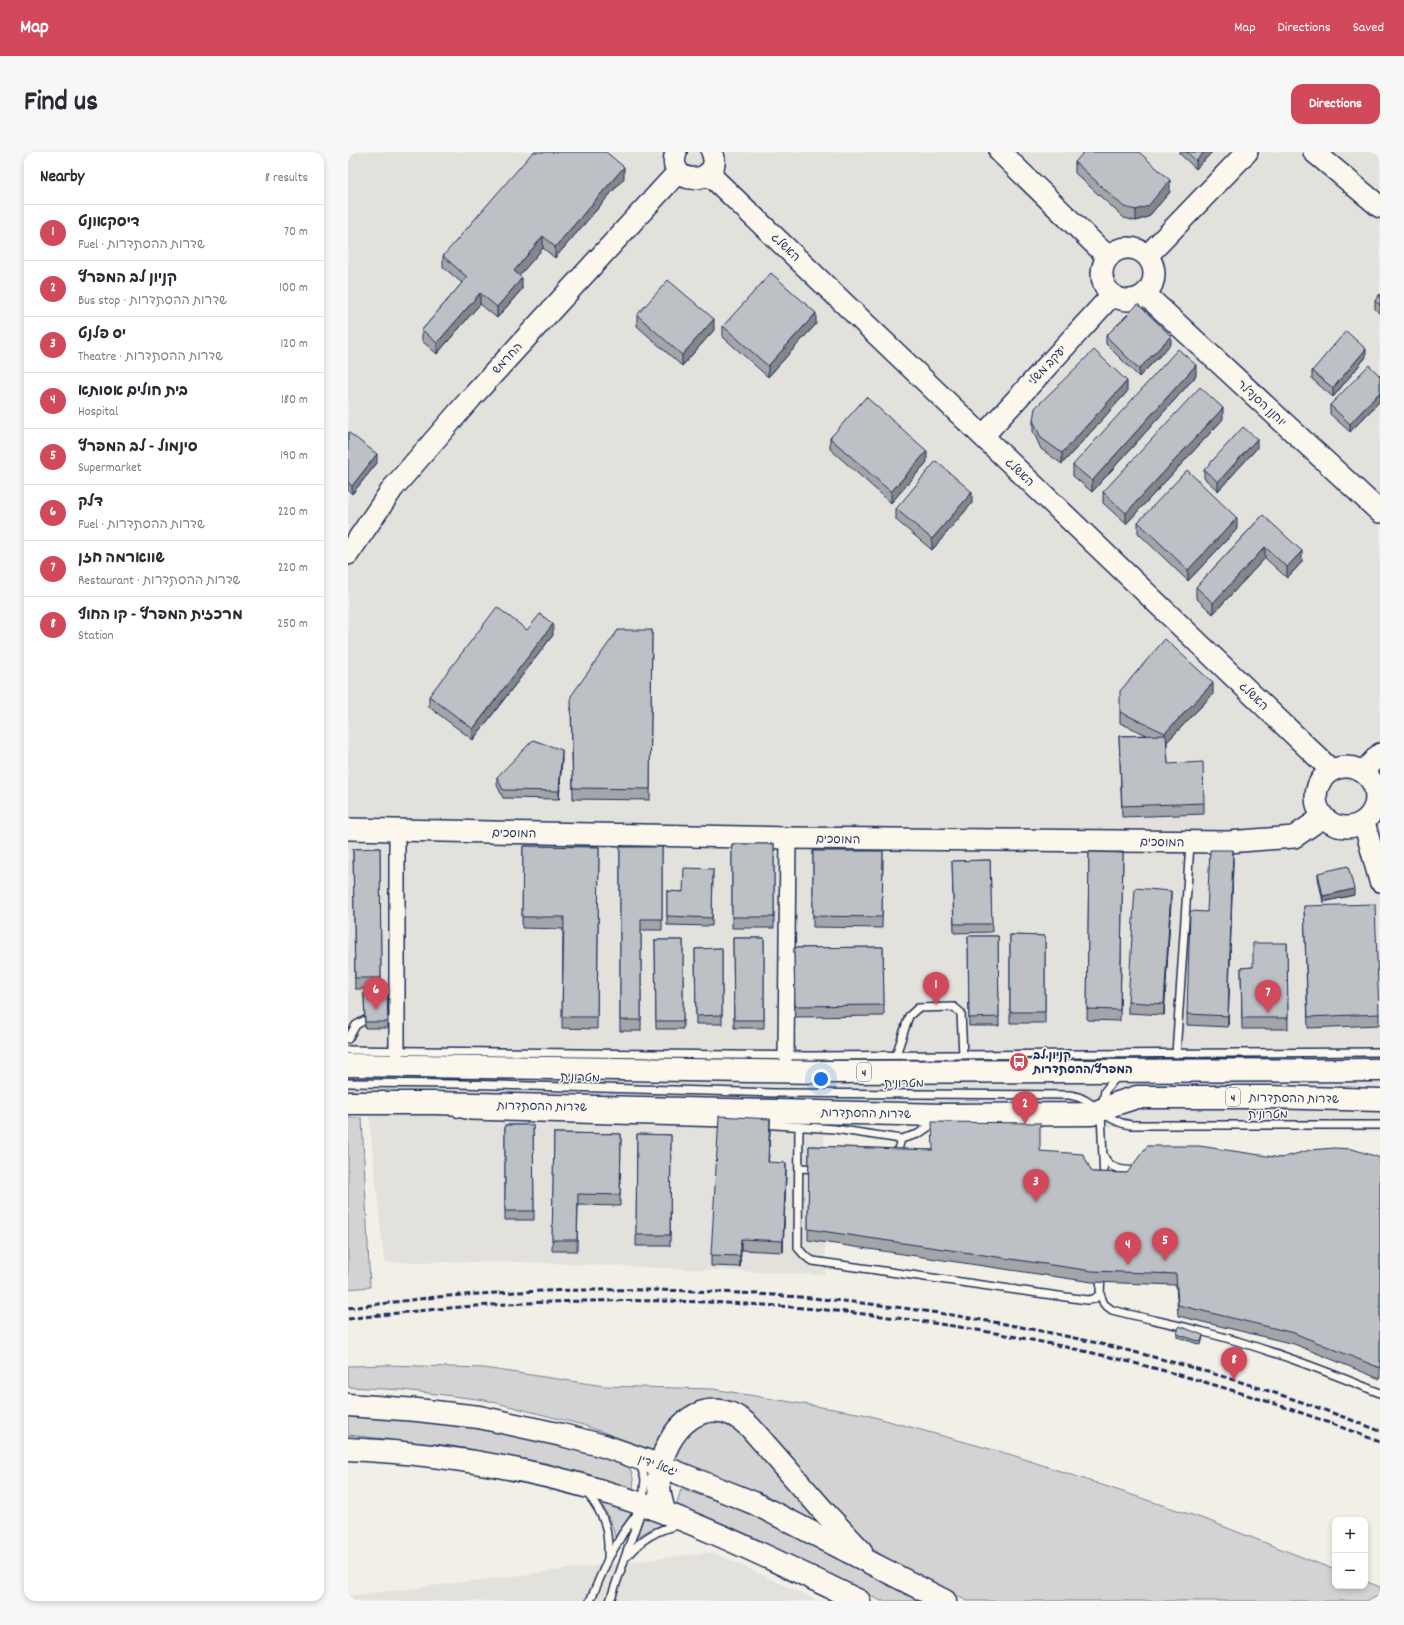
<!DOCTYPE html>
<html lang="en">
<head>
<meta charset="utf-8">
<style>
  :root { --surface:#fff; --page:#f7f7f7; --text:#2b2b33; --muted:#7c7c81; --line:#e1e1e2; --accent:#d1495b }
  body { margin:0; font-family:Dekko,"Playpen Sans Hebrew",sans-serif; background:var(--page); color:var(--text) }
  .controls { position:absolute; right:12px; bottom:12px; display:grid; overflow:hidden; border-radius:8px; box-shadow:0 2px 6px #0003 }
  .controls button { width:36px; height:36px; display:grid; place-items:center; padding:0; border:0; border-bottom:1px solid var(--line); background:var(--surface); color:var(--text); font:20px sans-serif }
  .you { position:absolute; left:473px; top:927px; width:14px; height:14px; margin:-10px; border:3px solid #fff; border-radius:50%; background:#1a73e8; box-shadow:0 0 0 6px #1a73e833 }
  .badge { display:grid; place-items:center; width:26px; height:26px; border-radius:50%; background:var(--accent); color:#fff; font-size:13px; font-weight:700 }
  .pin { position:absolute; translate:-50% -33px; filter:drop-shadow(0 1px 2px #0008) }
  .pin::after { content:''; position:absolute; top:21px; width:14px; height:12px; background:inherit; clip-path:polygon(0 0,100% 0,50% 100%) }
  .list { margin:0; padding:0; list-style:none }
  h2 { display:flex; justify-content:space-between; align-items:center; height:52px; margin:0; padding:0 16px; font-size:17px }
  h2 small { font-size:13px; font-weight:400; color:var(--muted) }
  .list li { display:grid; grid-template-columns:26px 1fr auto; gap:12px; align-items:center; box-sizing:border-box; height:56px; padding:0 16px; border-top:1px solid var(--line) }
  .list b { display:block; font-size:15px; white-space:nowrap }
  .list p { margin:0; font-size:13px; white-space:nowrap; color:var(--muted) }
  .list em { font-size:13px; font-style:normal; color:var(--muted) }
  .map { position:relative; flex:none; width:1032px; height:1449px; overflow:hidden; border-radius:12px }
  header { display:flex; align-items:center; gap:24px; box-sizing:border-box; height:56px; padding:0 20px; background:var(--accent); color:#fff }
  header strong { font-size:19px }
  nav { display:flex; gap:22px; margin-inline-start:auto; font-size:14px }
  .intro { display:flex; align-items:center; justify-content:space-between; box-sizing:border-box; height:96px; padding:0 24px }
  h1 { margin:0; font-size:28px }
  .button { padding:10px 18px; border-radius:12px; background:var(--accent); color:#fff; font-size:14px; font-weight:700 }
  main { display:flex; gap:24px; padding:0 24px }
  aside { flex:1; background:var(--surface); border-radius:12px; box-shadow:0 2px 6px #0003 }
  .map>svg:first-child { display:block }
</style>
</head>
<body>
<header>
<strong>Map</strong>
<nav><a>Map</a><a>Directions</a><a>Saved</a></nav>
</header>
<div class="intro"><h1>Find us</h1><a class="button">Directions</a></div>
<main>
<aside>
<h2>Nearby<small>8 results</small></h2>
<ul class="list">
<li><span class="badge">1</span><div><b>דיסקאונט</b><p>Fuel · שדרות ההסתדרות</p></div><em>70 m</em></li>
<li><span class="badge">2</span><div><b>קניון לב המפרץ</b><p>Bus stop · שדרות ההסתדרות</p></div><em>100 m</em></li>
<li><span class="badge">3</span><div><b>יס פלנט</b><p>Theatre · שדרות ההסתדרות</p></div><em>120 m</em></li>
<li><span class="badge">4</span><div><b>בית חולים אסותא</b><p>Hospital</p></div><em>180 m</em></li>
<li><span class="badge">5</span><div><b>סינמול - לב המפרץ</b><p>Supermarket</p></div><em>190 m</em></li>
<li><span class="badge">6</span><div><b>דלק</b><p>Fuel · שדרות ההסתדרות</p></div><em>220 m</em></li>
<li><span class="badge">7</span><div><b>שווארמה חזן</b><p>Restaurant · שדרות ההסתדרות</p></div><em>220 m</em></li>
<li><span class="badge">8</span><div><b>מרכזית המפרץ - קו החוף</b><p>Station</p></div><em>250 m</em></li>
</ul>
</aside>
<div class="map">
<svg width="1032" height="1449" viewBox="0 0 1032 1449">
  <rect width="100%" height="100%" fill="#f2efe6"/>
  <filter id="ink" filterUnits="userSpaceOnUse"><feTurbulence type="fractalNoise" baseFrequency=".025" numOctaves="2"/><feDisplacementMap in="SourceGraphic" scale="8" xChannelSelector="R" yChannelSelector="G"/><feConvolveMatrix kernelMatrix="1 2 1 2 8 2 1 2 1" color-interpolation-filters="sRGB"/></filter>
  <g filter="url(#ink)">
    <path fill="#e2e1dc" d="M0,0h1032v980l-556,-10 1,153 -302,-13h-139l-15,-147h-21z
      M365,1400l105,49h-470v-5z"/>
    <path fill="#d2d3d2" stroke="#768198" d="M0,966h14l8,169 -22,2z
      M40,1213l96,3 120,18 109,3 150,25 149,41 195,65 128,50v16h30v-5l15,6v8l-12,6h-401l-73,-37 -36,-26 -133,-134 -67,48 -75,-27 -98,-25 -82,-10 -55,-3v-21z
      M0,1264l84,6 100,15 91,25c11,8 11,18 10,31l-42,-18 -45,-12 -94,-17 -104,-11z
      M384,1267l98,114 -158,-73 20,-35z
      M333,1337l42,14 40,17 157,81h-39l-82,-40 -123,-54z
      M247,1342l41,13 -21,30c-4,-17 -10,-29 -20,-43z
      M298,1359l31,10c-17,4 -27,7 -41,17z"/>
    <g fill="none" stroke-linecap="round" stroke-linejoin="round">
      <defs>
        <path id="lane" d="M0,887l8,-14 9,-5 32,1
          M0,898l462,6 570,-4
          M828,902l14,-210
          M548,903l13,-39 9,-8 36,-1 7,6 2,42
          M0,931l111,1 316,9 295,2c26,4 34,27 61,30h249
          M109,961l14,3 255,7
          M413,972l74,5 66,10 17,-5 19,-13
          M451,975l-1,121 7,8 8,5 274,39 7,-1 6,-5 1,-21
          M755,1002c6,16 19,16 34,17
          M548,1005l5,-18
          M451,1016l20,1
          M756,1029l-3,-69 4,-21 8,-10 6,-5
          M752,1142l4,10 8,6c31,8 62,14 92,22 60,15 119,38 176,61
          M292,1312l5,15 -2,23
          M239,1341c18,22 22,37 21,65
          M279,1404c14,-17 30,-27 52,-31
          M242,1449l18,-42 15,-26 19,-26
          M262,1449l30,-87"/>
        <path id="street" d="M49,679v219
          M438,903l2,-217"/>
        <path id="secondary" d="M328,0c-12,37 50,33 36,0
          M652,0l108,105
          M966,0l66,55
          M360,21l623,597
          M754 122a26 26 0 1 1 52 0a26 26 0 1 1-52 0Z
          M799,104l100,-104
          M797,142l235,218
          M635,284l129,-141
          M0,402l45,-66 78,-90 207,-226
          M968 645a30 30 0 1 1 60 0a30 30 0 1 1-60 0Z
          M1015,620l17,-18
          M1016,670l16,59
          M0,677l440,9 440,4 66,-5 29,-20"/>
        <path id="highway" d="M0,913l475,7 557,-2
          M0,951h85l510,12 149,-1 23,-10 22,-7h131l112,3
          M0,1253l69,5 62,7 83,18 42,11 57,20 93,37 191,98
          M0,1297c83,4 164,16 244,39 93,27 180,71 267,113
          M317,1361c-4,-11 -7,-24 -6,-36 4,-48 48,-91 91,-50l77,88 34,36"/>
      </defs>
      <use href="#lane" stroke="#1b2f5e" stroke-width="10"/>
      <use href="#street" stroke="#1b2f5e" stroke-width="18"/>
      <use href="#secondary" stroke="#1b2f5e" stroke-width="24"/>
      <use href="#highway" stroke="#1b2f5e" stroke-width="25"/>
      <use href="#lane" stroke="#fbf7ec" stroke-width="7"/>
      <use href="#street" stroke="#fbf7ec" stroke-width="15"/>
      <use href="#secondary" stroke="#fbf7ec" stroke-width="21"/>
      <use href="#highway" stroke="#fbf7ec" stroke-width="22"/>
      <path stroke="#1b2f5e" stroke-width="3" stroke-dasharray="6 3" stroke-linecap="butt" d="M0,1156c33,-4 66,-9 100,-12 321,-23 632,17 932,135
        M0,1167c348,-46 705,-6 1032,123"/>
    </g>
    <path fill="#a3a5a9" stroke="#1b2f5e" d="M831,0h33l-16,17 -17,-16z
      M791,1l31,39 -22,25 -12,4 -12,-3 -49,-45v-11z
      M276,26l-69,80 -12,-10 -24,27 3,14 -25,29 -17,-14 -43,50 -15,-13v-11l40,-47 -19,-16v-11z
      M1032,142v20l-5,-5v-8z
      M289,163l77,15 -32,36 -45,-40z
      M468,172l-48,53 -45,-40v-11z
      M758,184l65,8 -32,33 -33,-33z
      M1018,205l-33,40 -21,-18v-8z
      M848,224l-104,116 -19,-16v-11z
      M1032,224v25l-30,31 -20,-18v-9z
      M779,240l-65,72 -21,-15 -8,-18v-11z
      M875,267l-97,105 -23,-21v-11z
      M0,280l29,31 -25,31 -4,-4z
      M482,286l97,24 -36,41 -61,-54z
      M909,296l-39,43 -14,-13v-8z
      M624,351l-40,47 -36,-30v-11z
      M915,363l39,47 -15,16 -22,-20 -52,56 -17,-16v-11z
      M790,370l99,7 -49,52 -50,-48z
      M179,478l26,5 -80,105 -44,-33v-11z
      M304,478l-2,170 -77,-1 -2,-92z
      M865,542l-46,48 1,22 36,39v11l-82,3 -3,-81 28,-1 -27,-12v-11z
      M214,607l-3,40 -56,-1 -6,-13v-8z
      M384,692h42v84h-42z
      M175,694l76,1 -2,182 -35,-1 1,-99 -41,-1z
      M272,695h42v83h-21v101h-21z
      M32,696l1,141h-26l-2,-140z
      M465,699h70l-1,77 -69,-1z
      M741,700l34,1 -3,168 -33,-1z
      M642,708l2,72 -38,1 -2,-72z
      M885,709l-5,166 -41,-2v-11l20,-102z
      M365,717l-1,57 -45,-1v-34l16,1z
      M970,721l36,22 -31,7 -5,-24z
      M823,750l-7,113 -36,-2v-11z
      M956,754l75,108v11l-71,3z
      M662,783l35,1v87h-35z
      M620,784h30l1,90h-30z
      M385,786h31v90h-30z
      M307,788h28v89h-27z
      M939,791l1,86h-46l-1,-61 12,-1z
      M535,795l1,69 -89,1 -1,-69z
      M374,796v76h-26l-1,-75z
      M16,841h23l1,35h-23z
      M157,973h28l1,95h-29z
      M422,978l-2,32 18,12 -3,78 -42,-2 -1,17 -29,-1v-11z
      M206,981l67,1 -1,72 -42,-1 -1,46h-25z
      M289,982l34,1 -1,111h-34z
      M461,994l124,4 107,1 52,21 35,1 154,-15h99v221l-86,-35 -116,-28 -2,-31 -84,-3 -284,-42z
      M829,1182l26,3 -2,8 -24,-8z"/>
    <path fill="#848689" stroke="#1b2f5e" d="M856,0h8l-16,17v-8z
      M276,15v11l-69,80v-11z
      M822,28v12l-22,25 -12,4v-11z
      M195,84v12l-29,34v-11z
      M174,126v11l-25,29v-11z
      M132,141v11l-43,50v-11z
      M468,161v11l-48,53v-11z
      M366,167v11l-32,36v-11z
      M823,184v8l-32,33v-8z
      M1018,197v8l-33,40v-9z
      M848,213v11l-104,116v-11z
      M779,229v11l-65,72v-11z
      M1032,240v9l-30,31v-8z
      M875,256v11l-97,105v-11z
      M909,287v9l-39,43v-9z
      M579,299v11l-36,41v-11z
      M29,302v9l-25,31v-8z
      M624,340v11l-40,47v-11z
      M889,366v11l-49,52v-11z
      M917,395v11l-52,56v-11z
      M954,399v11l-15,16v-11z
      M205,472v11l-80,105v-11z
      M865,531v11l-48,50v-11z
      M214,598v9l-3,40v-8z
      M885,698v11l-5,166v-11z
      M1006,737v6l-31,7v-6z
      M823,739v11l-7,113v-11z
      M422,967v11l-2,43v-11z
      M438,1011v11l-3,78v-11z
      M393,1087v11l-1,17v-11z"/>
    <path fill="#bdc0c4" stroke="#1b2f5e" d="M185,0h73l18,15 -69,80 -12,-11 -29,35 8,7 -25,29 -17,-14 -43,50 -15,-13 45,-53 -24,-21z
      M736,0h55l31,28 -22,26 -12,4 -12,-3 -49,-45z
      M839,0h17l-8,9z
      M423,121l45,40 -48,53 -45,-40z
      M320,128l46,39 -32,36 -45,-40z
      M1032,142v11l-5,-4z
      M790,152l33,32 -32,33 -33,-33z
      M998,179l20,18 -33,39 -21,-17z
      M830,197l18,16 -104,116 -19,-16z
      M746,198l33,31 -65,72 -21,-15 -8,-18 2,-12z
      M1021,213l11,11v16l-30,32 -20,-19z
      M852,235l23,21 -97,105 -23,-21z
      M518,245l61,54 -36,41 -61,-54z
      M895,275l14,12 -39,43 -14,-12z
      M0,280l29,22 -25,32 -4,-4z
      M588,309l36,31 -40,47 -36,-30z
      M839,318l50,48 -49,52 -50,-48z
      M915,363l39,36 -15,16 -22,-20 -52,56 -17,-16z
      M149,455l30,23 13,-16 13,10 -80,105 -44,-33z
      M270,478h34l-2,159 -77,-1 -2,-92z
      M817,487l48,44 -48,50 -45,-21v-21z
      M818,583l2,29 35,-2 1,41 -82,3 -3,-70z
      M185,588l29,10 -3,41 -56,-1 -6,-13z
      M384,692h42v73h-42z
      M175,694l76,1 -2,170h-35l2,-100h-42z
      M272,695h42v72h-21v101h-21z
      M32,696l1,130h-26l-2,-129z
      M862,698h23l-5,166 -41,-2 3,-103 17,1z
      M465,699h70l-1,66 -69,-1z
      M741,700l34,1 -3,157 -33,-1z
      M642,708l2,64h-38l-2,-63z
      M1000,714l6,23 -31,7 -5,-23z
      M336,716l29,1 -1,49 -45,-2v-25l16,1z
      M787,736l36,3 -7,113 -36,-2z
      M1027,752l4,110 -71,3 -4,-111z
      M662,783l35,1v76h-35z
      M620,784h30l1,81 -30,1z
      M385,786h31v82h-30z
      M307,788h28v81h-27z
      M905,791h34l1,75h-46l-1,-50 12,-1z
      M535,795l1,58 -89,1 -1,-58z
      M374,796v67l-26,1 -1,-67z
      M16,841h23l1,29h-23z
      M371,964l51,3 -2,43 18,1 -3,78 -42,-2 -1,17 -29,-1z
      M584,970l108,1v28l43,3 9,18 35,1 20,-27h52l82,12 29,-8 24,-2 18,1 23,7 5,2v210l-86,-35 -116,-28 -2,-31 -84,-3 -284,-42 1,-83 124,4z
      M157,973h28l1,86h-29z
      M206,981l67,1 -1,61 -42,-1 -1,46h-25z
      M289,982l34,1 -1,100h-34z
      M831,1174l24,9 -2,7 -24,-8z"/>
  </g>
  <defs>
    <symbol id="bus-disc" viewBox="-11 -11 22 22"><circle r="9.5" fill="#d1495b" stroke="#fbf7ec"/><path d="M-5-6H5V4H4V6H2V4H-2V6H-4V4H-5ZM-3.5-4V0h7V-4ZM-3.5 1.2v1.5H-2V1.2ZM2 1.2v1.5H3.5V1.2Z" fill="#fff"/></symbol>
  </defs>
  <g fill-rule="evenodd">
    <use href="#bus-disc" x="660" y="899" width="22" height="22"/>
  </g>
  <g text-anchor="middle" stroke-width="3" stroke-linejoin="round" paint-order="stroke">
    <g fill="#fbf7ec" stroke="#5e6b89" stroke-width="1">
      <rect x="509" y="911" width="14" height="18" rx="3"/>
      <rect x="878" y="936" width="14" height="18" rx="3"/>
    </g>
    <g font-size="11" font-weight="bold" fill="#1b2f5e">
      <text x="516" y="924">4</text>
      <text x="885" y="949">4</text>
    </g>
    <g font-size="12" fill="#1b2f5e" stroke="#fbf7ec">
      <text transform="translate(438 95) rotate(44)" y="4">האשלג</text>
      <text transform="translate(159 206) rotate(-47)" y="4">החרמש</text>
      <text transform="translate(699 213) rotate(-47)" y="4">יעקב משלי</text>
      <text transform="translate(914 251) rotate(43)" y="4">יוחנן הסנדלר</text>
      <text transform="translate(672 320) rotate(44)" y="4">האשלג</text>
      <text transform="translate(906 544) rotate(44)" y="4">האשלג</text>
      <text transform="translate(166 681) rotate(1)" y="4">המוסכים</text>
      <text transform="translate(490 687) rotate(1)" y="4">המוסכים</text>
      <text transform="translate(814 690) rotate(1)" y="4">המוסכים</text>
      <text transform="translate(232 925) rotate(2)" y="4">מטרונית</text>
      <text x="556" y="935">מטרונית</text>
      <text transform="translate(946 946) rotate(1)" y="4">שדרות ההסתדרות</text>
      <text transform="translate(194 954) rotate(1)" y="4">שדרות ההסתדרות</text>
      <text transform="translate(518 961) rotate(1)" y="4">שדרות ההסתדרות</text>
      <text x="920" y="966">מטרונית</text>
      <text transform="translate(310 1313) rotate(20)" y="4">יגאל ידין</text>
    </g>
    <g font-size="12" font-weight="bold" fill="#1b2f5e" stroke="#fbf7ec" text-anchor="start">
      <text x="685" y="907">קניון לב<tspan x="685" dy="14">המפרץ/ההסתדרות</tspan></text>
    </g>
  </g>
</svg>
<div class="controls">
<button>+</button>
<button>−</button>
</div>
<div class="you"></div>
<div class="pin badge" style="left:588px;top:853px">1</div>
<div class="pin badge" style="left:677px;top:972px">2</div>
<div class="pin badge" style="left:688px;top:1050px">3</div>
<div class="pin badge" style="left:780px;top:1113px">4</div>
<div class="pin badge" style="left:817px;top:1109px">5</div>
<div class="pin badge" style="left:28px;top:858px">6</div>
<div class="pin badge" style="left:920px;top:861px">7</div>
<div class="pin badge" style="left:886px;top:1228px">8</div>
</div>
</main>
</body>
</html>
